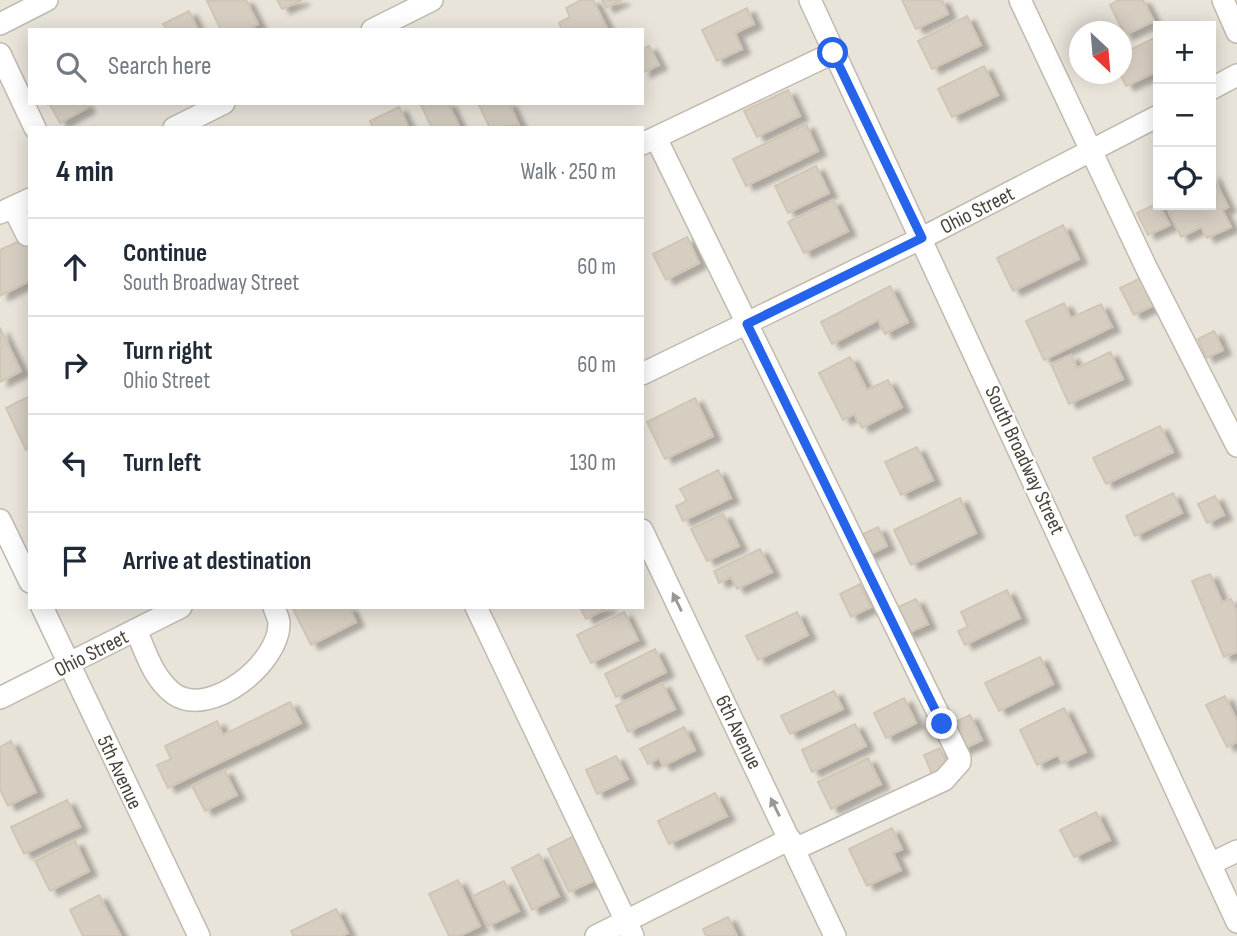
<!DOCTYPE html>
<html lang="en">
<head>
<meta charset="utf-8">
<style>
  :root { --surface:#fff; --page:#f2f2f3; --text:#1f2937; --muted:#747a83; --line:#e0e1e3 }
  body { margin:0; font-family:"Sofia Sans Condensed",sans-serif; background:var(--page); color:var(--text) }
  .controls { position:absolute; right:21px; top:21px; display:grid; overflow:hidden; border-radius:0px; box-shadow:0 4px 18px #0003 }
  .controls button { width:63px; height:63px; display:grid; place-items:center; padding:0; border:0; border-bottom:2px solid var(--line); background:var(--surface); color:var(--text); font:35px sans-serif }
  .compass { position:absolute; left:1069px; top:21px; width:63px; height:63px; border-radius:50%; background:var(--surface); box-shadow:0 4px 18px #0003; rotate:154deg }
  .stop { position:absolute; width:21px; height:21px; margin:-16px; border:5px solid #2563eb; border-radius:50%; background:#fff }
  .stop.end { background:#2563eb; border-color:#fff; box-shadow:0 2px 7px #0008 }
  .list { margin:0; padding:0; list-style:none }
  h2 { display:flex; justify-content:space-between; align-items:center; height:91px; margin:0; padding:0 28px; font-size:30px }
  h2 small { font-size:23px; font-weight:400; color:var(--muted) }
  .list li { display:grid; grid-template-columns:46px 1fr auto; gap:21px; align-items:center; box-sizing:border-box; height:98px; padding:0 28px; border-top:2px solid var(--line) }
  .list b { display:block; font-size:26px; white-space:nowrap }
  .list p { margin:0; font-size:23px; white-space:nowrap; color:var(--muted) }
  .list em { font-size:23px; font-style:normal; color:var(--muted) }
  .icon { flex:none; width:38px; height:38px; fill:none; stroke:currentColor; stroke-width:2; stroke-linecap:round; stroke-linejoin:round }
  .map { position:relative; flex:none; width:1237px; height:936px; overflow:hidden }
  .search { position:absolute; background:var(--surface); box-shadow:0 4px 18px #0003; left:28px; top:28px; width:616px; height:77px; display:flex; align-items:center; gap:18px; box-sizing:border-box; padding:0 24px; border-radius:0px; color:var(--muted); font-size:26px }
  .panel { position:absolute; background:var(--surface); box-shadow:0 4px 18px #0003; left:28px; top:126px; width:616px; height:483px; border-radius:0px }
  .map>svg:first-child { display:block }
</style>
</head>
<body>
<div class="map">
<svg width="1237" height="936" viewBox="0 0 1237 936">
  <defs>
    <filter id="shadow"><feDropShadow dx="8" dy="4.5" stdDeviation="2" flood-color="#0004"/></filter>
  </defs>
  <rect width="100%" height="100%" fill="#f5f2ec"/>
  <path fill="#e9e4da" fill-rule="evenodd" d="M0,0h1237v936h-1237v-238l69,-34 -27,-57h600v-479h-612v454l-30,-62zM1158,26h53v179h-53zM30,30h612v73h-612zM1080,32h42v42h-42z"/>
  <path fill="#d6cec1" stroke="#d1c5b5" stroke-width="2" filter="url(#shadow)" d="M246,0l12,24 -11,6h-26l-14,-29z
    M277,0h25l-20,9z
    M581,0h12l15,30h-46l-3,-7 11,-6 -4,-9z
    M602,0h20l-16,8z
    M902,0h40l6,14 -32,15z
    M1119,0h24l11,21 -29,14 -15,-30z
    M747,8l7,16 -19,9 7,16 -25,12 -15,-31z
    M189,11l9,19h-32l-3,-6z
    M967,16l14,29 -49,24 -14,-28z
    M1154,38l4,9v24l-32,15 -6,-12 2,-20z
    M649,46l10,19 -17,8v-24z
    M984,66l14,29 -46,22 -14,-28z
    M788,90l12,26 -43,21 -13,-26z
    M49,103h36l2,5 -27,15z
    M420,103h28l12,25h-28z
    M478,103h31l10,22 -29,3z
    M399,107l10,21h-36l-3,-7z
    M806,124l12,27 -72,35 -13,-27z
    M816,166l13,27 -41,20 -13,-27z
    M1211,173l17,34 -6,3 9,17 -24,11 -6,-11 -20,10 -12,-24 16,-8h26z
    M833,200l15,31 -44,22 -16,-31z
    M1158,203l12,22 -22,10 -11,-22z
    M1063,225l16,34 -66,32 -16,-33z
    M30,236v45l-30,15v-46z
    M687,237l12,26 -33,17 -13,-26z
    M1143,277l13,27 -22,11 -14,-27z
    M890,286l18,36 -23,12 -7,-14 -46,24 -11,-22z
    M1064,303l7,15 30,-14 11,23 -68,33 -18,-39z
    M0,328l21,43 -21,11z
    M1214,331l9,19 -17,8 -8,-19z
    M1110,352l13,27 -54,25 -18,-40 20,-9 6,13z
    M850,357l17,33 21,-10 14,27 -40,21 -8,-14 -11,6 -24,-47z
    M30,396v52l-4,2 -20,-42z
    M695,398l18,38 -48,23 -18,-37z
    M1160,426l13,26 -67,32 -13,-26z
    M917,447l16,33 -32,15 -16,-33z
    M718,470l13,28 -48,23 -7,-15 11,-5 -7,-12z
    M1173,493l9,20 -47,23 -9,-20z
    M1215,496l9,19 -17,8 -9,-19z
    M960,498l16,35 -65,32 -17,-35z
    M723,514l16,32 -32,15 -16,-32z
    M878,527l9,19 -21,10 -9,-19z
    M760,549l12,23 -35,17 -6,-12 -12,6 -5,-12z
    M1210,574l12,28 9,-3 6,13v40l-13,5 -32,-76z
    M860,584l11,23 -20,10 -11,-23z
    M1007,590l13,28 -55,27 -7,-14 10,-4 -7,-15z
    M916,599l12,25 -22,10 -12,-25z
    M292,607h57l7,15 -45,23z
    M580,607h29l-23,12z
    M624,612l14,28 -47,23 -14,-28z
    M797,612l11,23 -50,25 -12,-24z
    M655,649l11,23 -50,25 -11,-23z
    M1040,657l13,27 -54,27 -14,-28z
    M662,683l13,26 -47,23 -12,-26z
    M834,691l9,18 -53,25 -9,-18z
    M1225,696l12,25v21l-10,5 -21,-42z
    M904,698l12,25 -30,15 -12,-25z
    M290,702l11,21 -133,65 -11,-23 14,-6 -6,-13 52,-25 6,14z
    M1064,708l22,44 -24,11 -4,-8 -21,10 -17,-35z
    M970,715l12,25 -21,10 -12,-25z
    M855,724l11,22 -54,26 -10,-22z
    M684,727l11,23 -32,16 -4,-8 -11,6 -8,-15z
    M11,741l25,51 -28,14 -8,-16v-43z
    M940,748l9,19 -17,7 -8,-19z
    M616,756l12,23 -31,15 -11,-24z
    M868,758l13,26 -50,25 -13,-27z
    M224,770l13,25 -32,16 -13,-25z
    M715,793l12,23 -58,28 -11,-23z
    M67,800l13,27 -56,27 -13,-27z
    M1096,812l14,28 -36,17 -14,-27z
    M892,828l10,21 -9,4 8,17 -34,16 -18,-37z
    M574,836l21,44 -26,12 -21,-43z
    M75,841l14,30 -39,20 -15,-30z
    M539,854l20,42 -27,14 -20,-42z
    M458,880l22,46 -21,10h-10l-20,-42z
    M504,881l15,30 -31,15 -15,-30z
    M99,895l22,41h-38l-13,-26z
    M336,909l12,24 -6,3h-49l-2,-5z
    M728,917l9,19h-31l-3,-7z"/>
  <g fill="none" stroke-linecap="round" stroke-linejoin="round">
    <defs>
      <path id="minor" d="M810,0l427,922
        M1020,0l126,267 91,179
        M1223,0l14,32
        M0,24l47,-24
        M372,30l60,-30
        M0,54l35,74
        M1211,89l26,-14
        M174,128l50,-25
        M656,138l304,620v4l-16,18 -149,69
        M642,144l191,-91
        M13,207l14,28
        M0,213l30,-14
        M642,374l280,-136 236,-122
        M0,520l30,62
        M642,530l193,406
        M42,607l157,329
        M476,607l157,329
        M136,630c10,23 17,48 38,64 37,25 106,-32 105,-71 0,-5 -4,-11 -5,-16
        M0,698l181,-91
        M1210,864l27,-13
        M596,936l194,-97"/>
    </defs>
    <use href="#minor" stroke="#c0baae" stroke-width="24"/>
    <use href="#minor" stroke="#fff" stroke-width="21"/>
  </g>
  <defs><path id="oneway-solid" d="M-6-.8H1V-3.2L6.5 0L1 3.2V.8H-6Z" transform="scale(1.75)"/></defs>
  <g fill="#9b9892">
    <use href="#oneway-solid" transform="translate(677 602) rotate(-116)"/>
    <use href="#oneway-solid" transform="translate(775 807) rotate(-116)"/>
  </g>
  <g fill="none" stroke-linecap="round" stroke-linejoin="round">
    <path stroke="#2563eb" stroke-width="9" d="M833,53l89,185 -175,86 195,400"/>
  </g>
  <g text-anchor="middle" stroke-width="5" stroke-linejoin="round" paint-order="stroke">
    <g font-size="21" fill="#494339" stroke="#fff">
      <text transform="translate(977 210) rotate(-27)" y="7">Ohio Street</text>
      <text transform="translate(1025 460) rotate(65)" y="7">South Broadway Street</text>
      <text transform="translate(91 653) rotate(-27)" y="7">Ohio Street</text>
      <text transform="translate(739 732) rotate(64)" y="7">6th Avenue</text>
      <text transform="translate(120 772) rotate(65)" y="7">5th Avenue</text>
    </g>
  </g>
</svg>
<div class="controls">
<button>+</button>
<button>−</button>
<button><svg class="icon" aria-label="locate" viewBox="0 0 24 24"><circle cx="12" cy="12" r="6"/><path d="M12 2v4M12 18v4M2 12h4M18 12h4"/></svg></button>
</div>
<svg class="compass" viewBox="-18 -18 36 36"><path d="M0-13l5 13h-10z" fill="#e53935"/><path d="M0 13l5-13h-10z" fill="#747a83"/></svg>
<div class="stop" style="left:833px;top:53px"></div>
<div class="stop end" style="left:942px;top:724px"></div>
<div class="search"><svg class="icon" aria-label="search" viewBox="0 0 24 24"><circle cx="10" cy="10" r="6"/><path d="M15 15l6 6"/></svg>Search here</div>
<section class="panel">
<h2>4 min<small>Walk · 250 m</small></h2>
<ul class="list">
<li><svg class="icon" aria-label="ahead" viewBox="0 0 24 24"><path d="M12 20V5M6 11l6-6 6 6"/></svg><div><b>Continue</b><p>South Broadway Street</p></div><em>60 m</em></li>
<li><svg class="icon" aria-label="right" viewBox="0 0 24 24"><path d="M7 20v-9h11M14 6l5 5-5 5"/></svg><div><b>Turn right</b><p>Ohio Street</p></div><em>60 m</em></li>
<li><svg class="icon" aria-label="left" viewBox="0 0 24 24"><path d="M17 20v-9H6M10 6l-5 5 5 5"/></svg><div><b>Turn left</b></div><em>130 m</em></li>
<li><svg class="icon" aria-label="arrive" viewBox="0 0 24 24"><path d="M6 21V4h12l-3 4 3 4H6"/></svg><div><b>Arrive at destination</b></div></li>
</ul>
</section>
</div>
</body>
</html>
